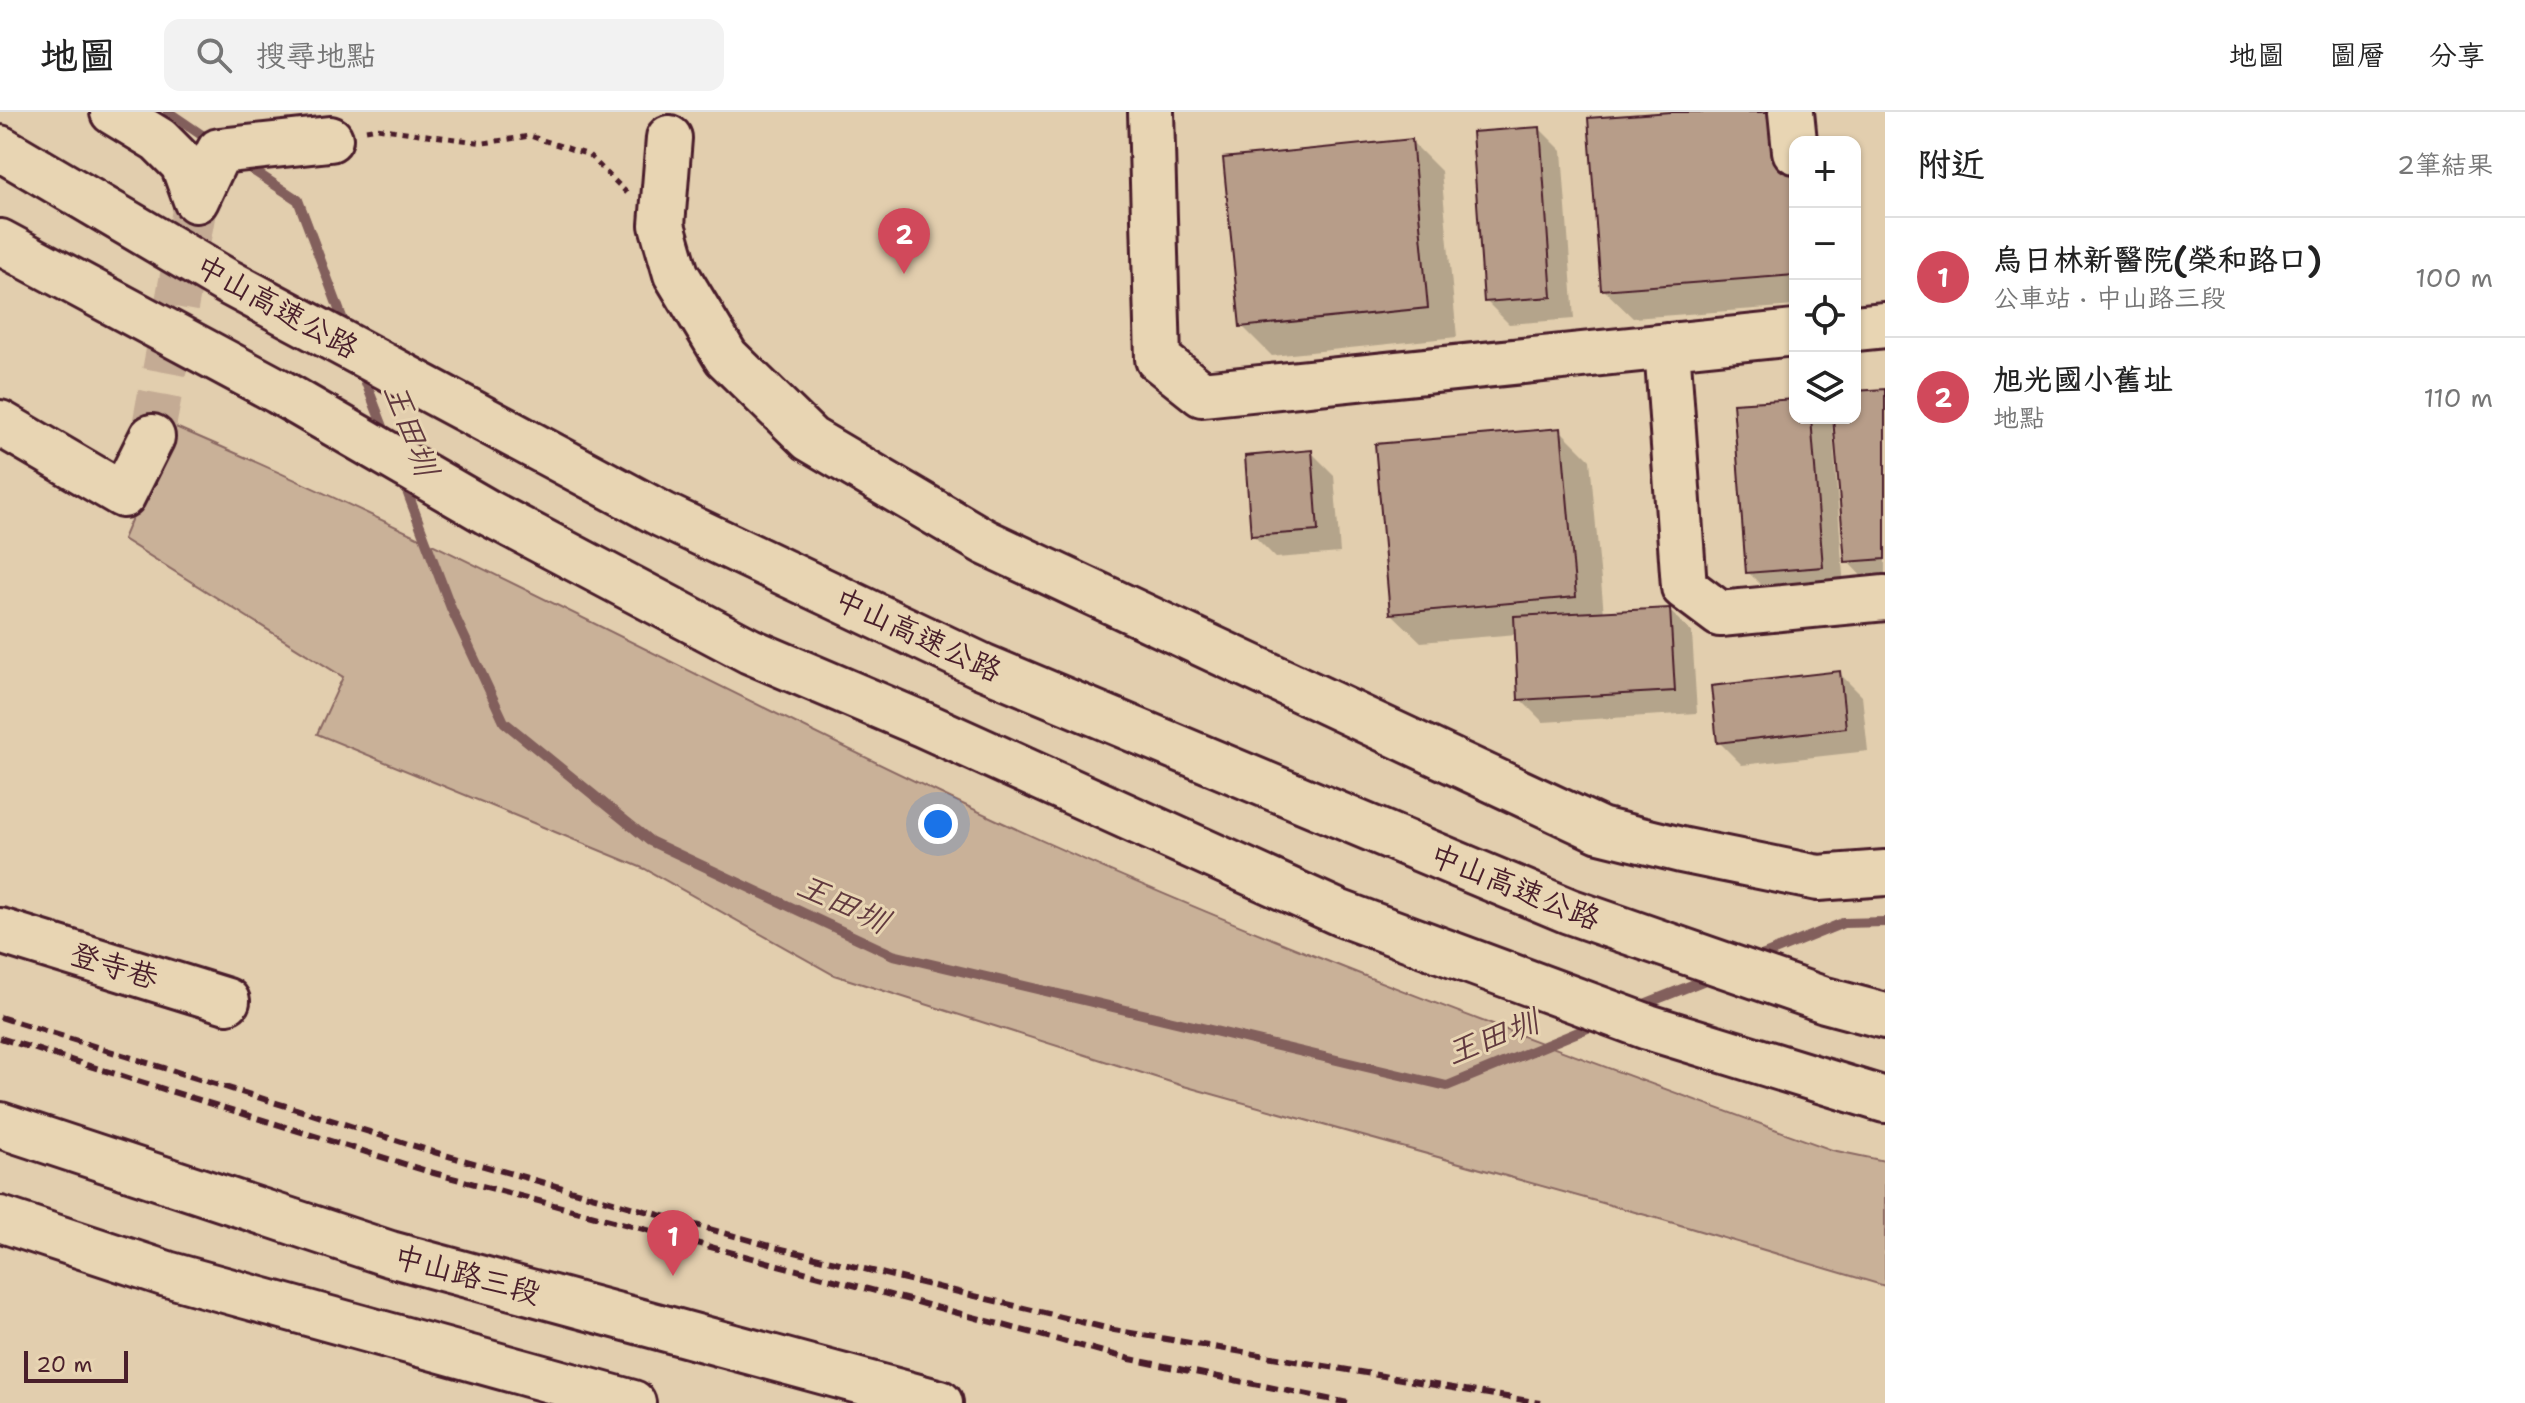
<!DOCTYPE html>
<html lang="zh-TW">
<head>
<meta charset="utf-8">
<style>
  :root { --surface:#fff; --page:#f2f2f2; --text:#222; --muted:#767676; --line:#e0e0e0; --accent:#d1495b }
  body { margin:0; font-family:"Shantell Sans","LXGW WenKai TC",sans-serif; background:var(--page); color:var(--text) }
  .controls { position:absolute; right:24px; top:24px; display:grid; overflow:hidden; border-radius:16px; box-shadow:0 2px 6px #0004 }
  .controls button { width:72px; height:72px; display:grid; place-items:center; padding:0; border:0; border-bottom:2px solid var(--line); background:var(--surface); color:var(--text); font:40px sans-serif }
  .scale { position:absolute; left:24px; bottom:20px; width:104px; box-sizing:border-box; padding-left:8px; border:4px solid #4a1f2b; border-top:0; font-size:22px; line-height:28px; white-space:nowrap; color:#4a1f2b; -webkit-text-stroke:6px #e8d5b3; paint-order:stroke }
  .you { position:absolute; left:938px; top:712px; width:28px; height:28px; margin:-20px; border:6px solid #fff; border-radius:50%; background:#1a73e8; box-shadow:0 0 0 12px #1a73e833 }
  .badge { display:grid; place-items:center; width:52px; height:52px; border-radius:50%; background:var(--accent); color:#fff; font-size:26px; font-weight:700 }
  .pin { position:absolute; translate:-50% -66px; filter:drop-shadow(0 2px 4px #0008) }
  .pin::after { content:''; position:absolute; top:42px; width:28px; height:24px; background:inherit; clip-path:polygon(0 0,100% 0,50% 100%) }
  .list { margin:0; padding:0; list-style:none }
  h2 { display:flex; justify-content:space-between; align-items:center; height:104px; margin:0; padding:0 32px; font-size:34px }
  h2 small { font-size:26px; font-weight:400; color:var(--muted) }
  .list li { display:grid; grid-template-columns:52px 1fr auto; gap:24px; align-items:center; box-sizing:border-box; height:120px; padding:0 32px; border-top:2px solid var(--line) }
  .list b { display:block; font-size:30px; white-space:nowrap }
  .list p { margin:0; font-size:26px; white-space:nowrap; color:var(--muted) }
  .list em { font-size:26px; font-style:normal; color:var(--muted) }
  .icon { flex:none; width:44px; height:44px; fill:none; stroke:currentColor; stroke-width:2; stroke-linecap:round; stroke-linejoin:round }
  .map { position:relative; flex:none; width:1885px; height:1291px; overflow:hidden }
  header { display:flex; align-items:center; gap:48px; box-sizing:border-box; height:112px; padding:0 40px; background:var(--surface); border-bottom:2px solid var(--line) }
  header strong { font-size:38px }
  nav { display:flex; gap:44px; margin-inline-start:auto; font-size:28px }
  .search { width:560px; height:72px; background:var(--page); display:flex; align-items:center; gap:20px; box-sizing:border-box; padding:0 28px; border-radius:16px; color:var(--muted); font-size:30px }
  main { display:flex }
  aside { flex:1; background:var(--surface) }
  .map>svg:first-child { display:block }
</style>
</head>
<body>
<header>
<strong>地圖</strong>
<div class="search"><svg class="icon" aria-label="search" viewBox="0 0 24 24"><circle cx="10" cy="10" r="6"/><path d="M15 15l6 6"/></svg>搜尋地點</div>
<nav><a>地圖</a><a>圖層</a><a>分享</a></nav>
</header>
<main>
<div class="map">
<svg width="1885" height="1291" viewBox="0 0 1885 1291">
  <rect width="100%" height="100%" fill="#e2ceae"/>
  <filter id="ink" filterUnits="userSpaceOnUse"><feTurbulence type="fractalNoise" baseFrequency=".0125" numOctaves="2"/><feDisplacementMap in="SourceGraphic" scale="16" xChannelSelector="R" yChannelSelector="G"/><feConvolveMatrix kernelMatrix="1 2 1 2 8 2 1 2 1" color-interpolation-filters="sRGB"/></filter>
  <g filter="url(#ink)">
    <path fill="#c9b198" stroke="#8a6862" stroke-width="2" d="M171,313c282,120 552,268 830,397 271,125 551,226 831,328l53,11v125l-225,-67 -480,-134 -346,-110 -189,-106 -328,-135 26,-57 -220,-138z"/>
    <path fill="#0003" d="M1698,0h97l23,23v7h-23v164l-162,12 -30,-29z
      M1540,17l22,22 12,168 -65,5 -23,-23z
      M1411,29l30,30 16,166 -185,19 -30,-30z
      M1885,279v192l-16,1 -22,-23 -12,-143h20v-25z
      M1795,289v17h32l5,5 12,166 -73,6 -23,-23z
      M1560,318l30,30 14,154 65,-4 23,23 5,80 -154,9 -23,-23 -3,-65 -96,8 -30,-29z
      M1311,340l23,23 6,78 -64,5 -23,-23z
      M1839,561l23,23 6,55 -126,14 -23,-23z"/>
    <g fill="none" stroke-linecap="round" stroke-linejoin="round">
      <path stroke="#825f5b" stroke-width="10" d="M168,0l44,30
        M242,51l56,37 48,128
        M361,258l26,67
        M402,366l49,130 53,114 146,119 243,114 554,131 153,-63
        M1752,848l91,-37 42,-1
        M1637,895l78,-31"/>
    </g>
    <path fill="#b79d89" stroke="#4a1f2b" stroke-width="2" d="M1671,0h119l5,71v92l-194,15 -13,-172z
      M1540,15l12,170 -68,5 -12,-170z
      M1412,27l16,169 -188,19 -17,-169z
      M1885,277v170l-40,3 -12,-144h22v-27z
      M1795,287v19h16l12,149 -77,6 -13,-170z
      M1561,316l15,169 -186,17 -15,-170z
      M1312,338l6,81 -67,5 -6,-80z
      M1670,496l5,83 -157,9 -4,-84z
      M1840,559l6,57 -129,15 -6,-57z"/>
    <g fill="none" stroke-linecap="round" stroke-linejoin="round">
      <path stroke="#c4ab94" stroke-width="44" stroke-dasharray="44 22" stroke-linecap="butt" d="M152,325l44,-237"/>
      <defs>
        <path id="minor" d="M113,0l46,28 24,24 13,36
          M1151,0l7,247 44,35 593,-61
          M1791,0l4,39
          M669,26l-7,87 14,49 50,83 84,82 175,103 615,288 81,20 137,28 67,-5
          M196,88l23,-49 111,-12
          M1855,216l30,-3
          M1667,234l17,241 36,27 165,-16
          M0,311l123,72 29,-58
          M0,819l227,70"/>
        <path id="major" d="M0,1013l390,129 550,149
          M0,1107l167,55 466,129"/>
        <path id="highway" d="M0,36l226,133 437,234 319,151 587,245 256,89 60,16
          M0,130l278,149 209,121 263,139 172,73 418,189 308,114 237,73"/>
      </defs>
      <use href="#minor" stroke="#4a1f2b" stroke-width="50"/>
      <use href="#major" stroke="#4a1f2b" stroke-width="50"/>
      <use href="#highway" stroke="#4a1f2b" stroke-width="50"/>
      <path stroke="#4a1f2b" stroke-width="5" stroke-dasharray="6 6" stroke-linecap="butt" d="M366,18l11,-2 107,15 46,-7 59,19 38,38"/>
      <use href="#minor" stroke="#e8d5b3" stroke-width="44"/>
      <use href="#major" stroke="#e8d5b3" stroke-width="44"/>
      <use href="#highway" stroke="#e8d5b3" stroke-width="44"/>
      <path stroke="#4a1f2b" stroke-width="6" stroke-dasharray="12 6" stroke-linecap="butt" d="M0,905l434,135 340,95 340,83 427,73
        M0,926l430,134 700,187 218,44"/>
    </g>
  </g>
  <g text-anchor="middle" stroke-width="6" stroke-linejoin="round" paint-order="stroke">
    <g font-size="30" fill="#4a1f2b" stroke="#e8d5b3">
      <text transform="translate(277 195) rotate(29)" y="10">中山高速公路</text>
      <text transform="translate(918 523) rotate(25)" y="10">中山高速公路</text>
      <text transform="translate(1515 775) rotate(22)" y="10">中山高速公路</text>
      <text transform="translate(114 854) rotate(17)" y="10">登寺巷</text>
      <text transform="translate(467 1163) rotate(15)" y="10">中山路三段</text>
    </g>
    <g font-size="32" font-style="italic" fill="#623a3f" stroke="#e8d5b3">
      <text transform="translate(411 317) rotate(69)" y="11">王田圳</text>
      <text transform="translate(843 791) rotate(25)" y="11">王田圳</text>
      <text transform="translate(1492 925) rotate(-21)" y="11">王田圳</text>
    </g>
  </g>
</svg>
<div class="controls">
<button>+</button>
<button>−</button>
<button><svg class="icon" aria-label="locate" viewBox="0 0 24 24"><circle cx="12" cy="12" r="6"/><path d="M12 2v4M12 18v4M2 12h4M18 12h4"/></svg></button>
<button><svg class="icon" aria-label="layers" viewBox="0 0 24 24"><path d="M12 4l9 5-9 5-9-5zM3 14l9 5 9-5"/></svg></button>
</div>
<div class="scale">20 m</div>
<div class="you"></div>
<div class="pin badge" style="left:673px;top:1164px">1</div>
<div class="pin badge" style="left:904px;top:162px">2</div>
</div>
<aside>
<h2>附近<small>2筆結果</small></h2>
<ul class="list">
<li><span class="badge">1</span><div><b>烏日林新醫院(榮和路口)</b><p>公車站 · 中山路三段</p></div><em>100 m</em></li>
<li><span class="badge">2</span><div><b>旭光國小舊址</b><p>地點</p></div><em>110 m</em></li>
</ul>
</aside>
</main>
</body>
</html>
